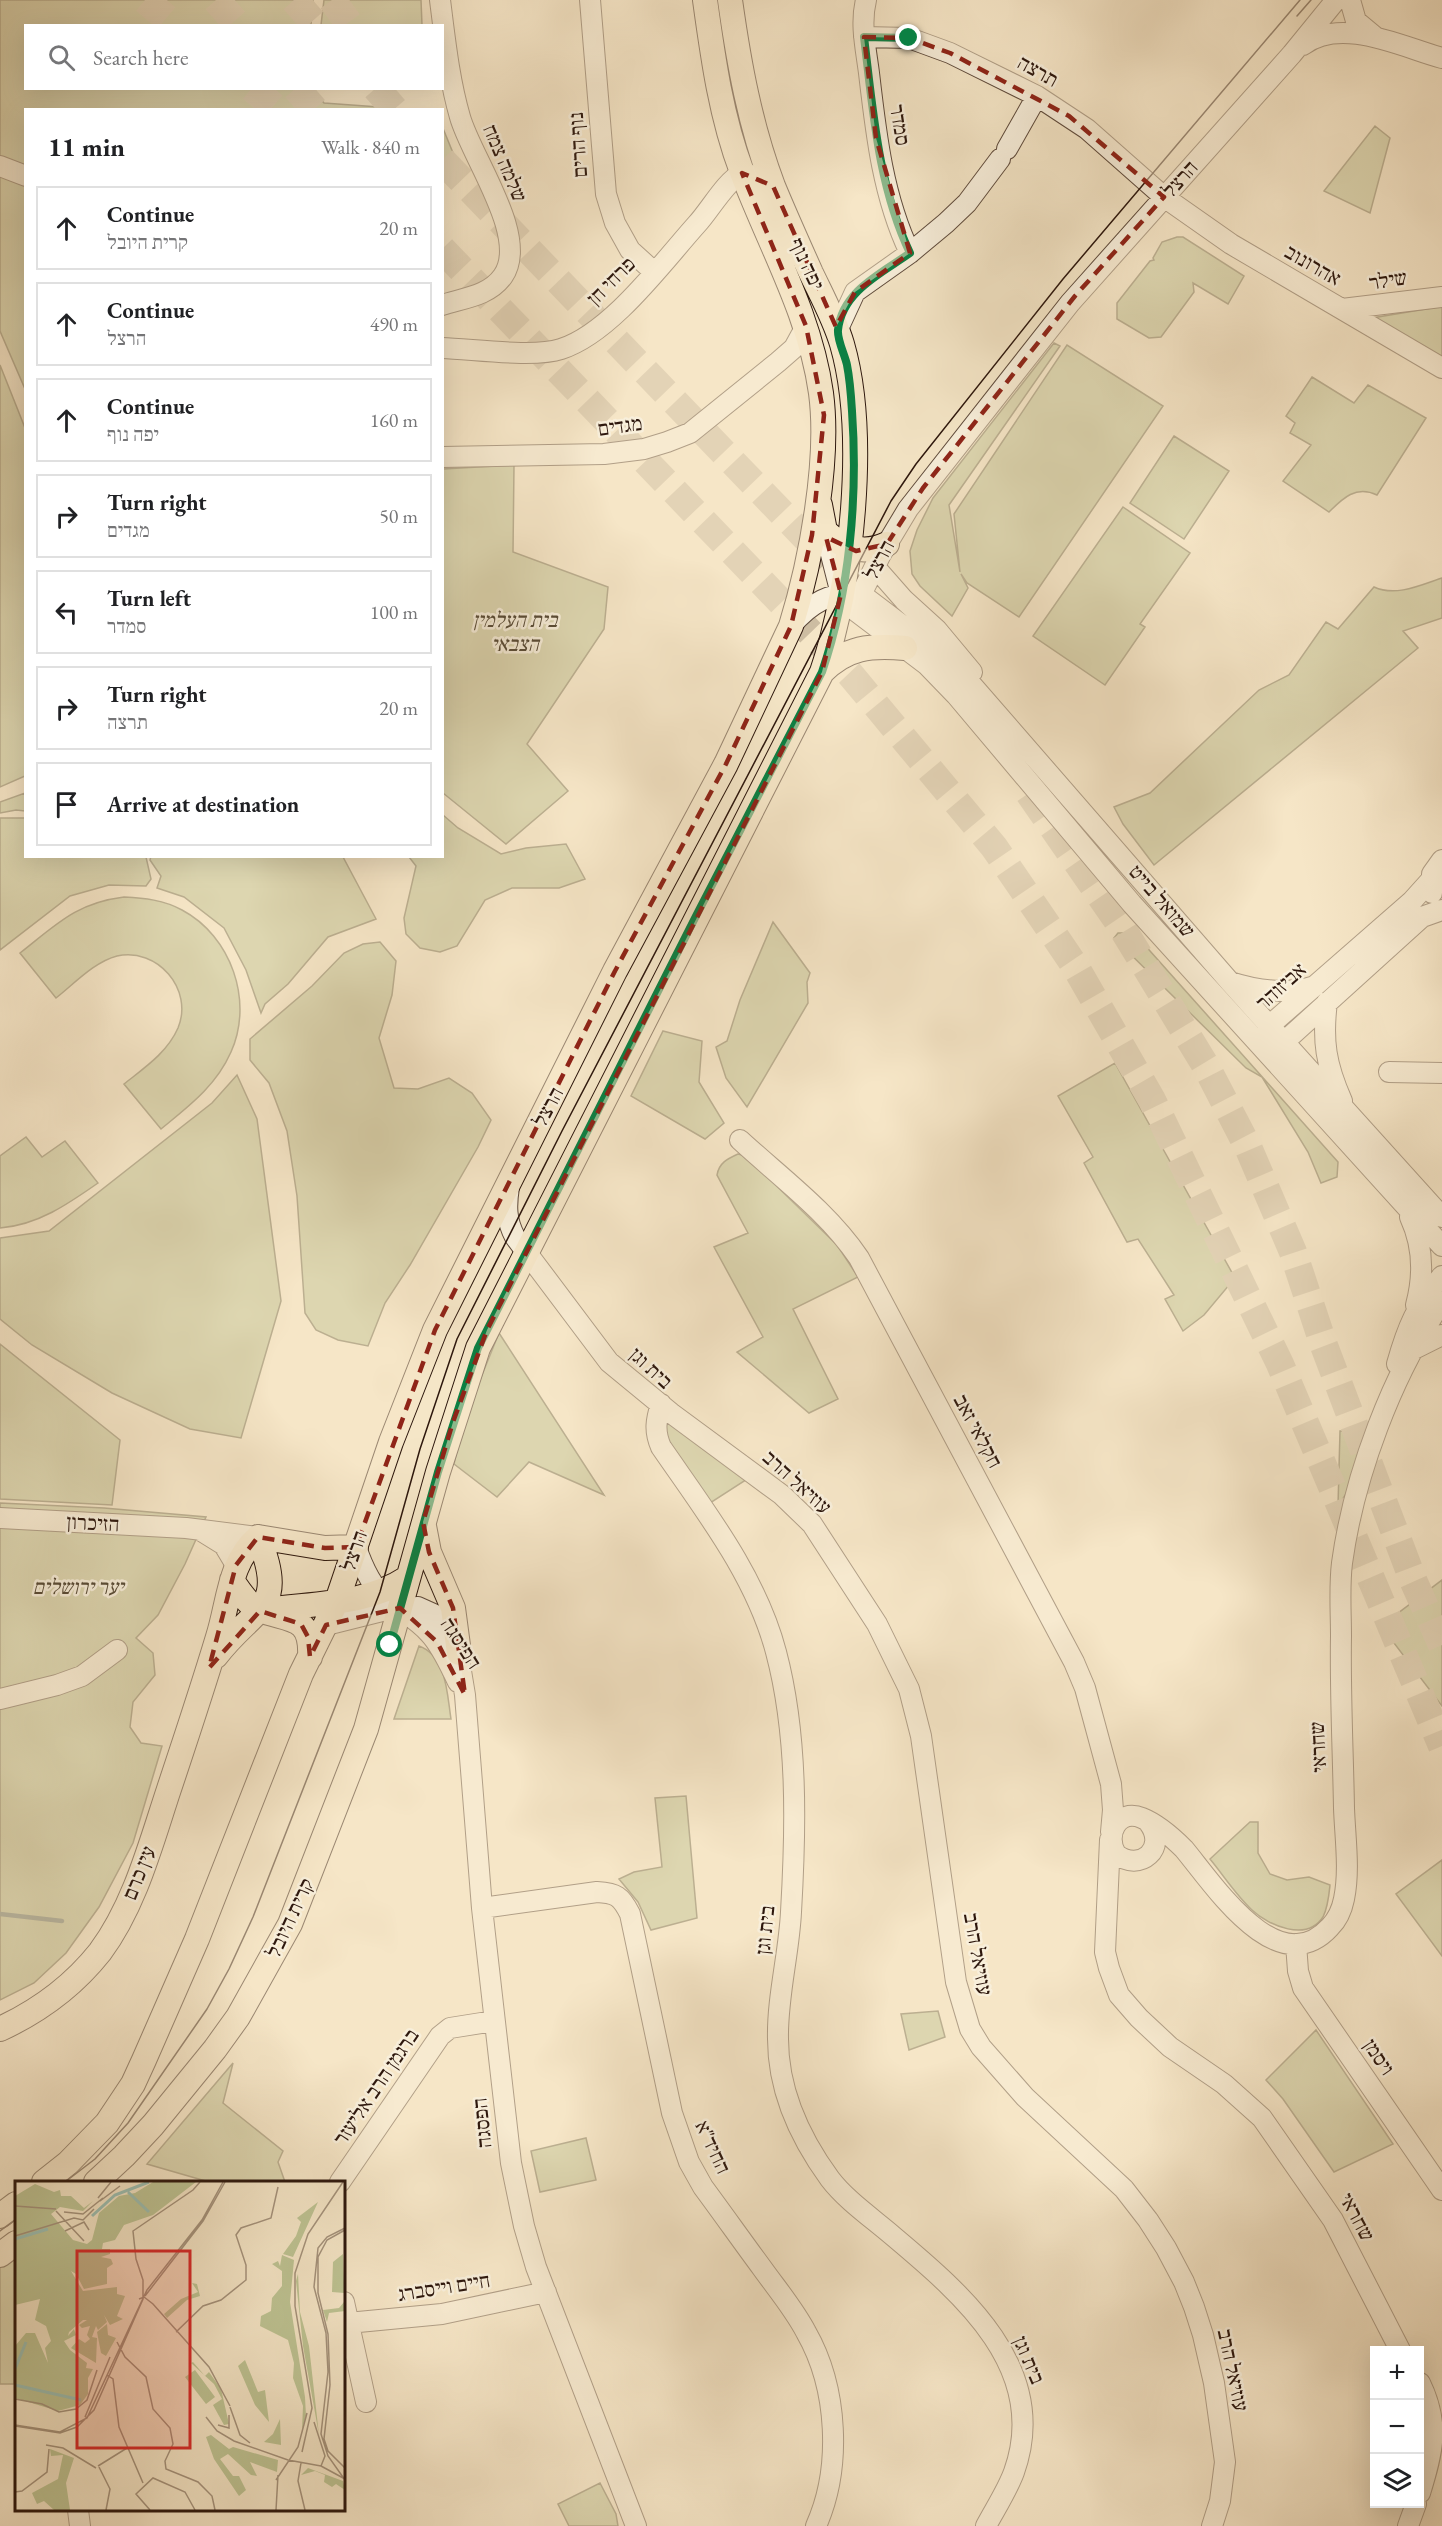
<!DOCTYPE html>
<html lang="en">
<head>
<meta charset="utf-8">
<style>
  :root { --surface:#fff; --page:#f2f2f2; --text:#202124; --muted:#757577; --line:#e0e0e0 }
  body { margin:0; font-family:"EB Garamond","Frank Ruhl Libre",serif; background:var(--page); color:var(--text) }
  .controls { position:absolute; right:18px; bottom:18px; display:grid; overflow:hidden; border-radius:0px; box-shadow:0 6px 24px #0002 }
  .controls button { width:54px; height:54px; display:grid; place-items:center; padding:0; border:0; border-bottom:2px solid var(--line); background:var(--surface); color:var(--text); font:30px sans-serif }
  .stop { position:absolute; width:18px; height:18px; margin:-14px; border:4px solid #0b8043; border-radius:50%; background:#fff }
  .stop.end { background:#0b8043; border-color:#fff; box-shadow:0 2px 6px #0008 }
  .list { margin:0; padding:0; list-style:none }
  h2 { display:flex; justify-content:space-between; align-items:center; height:78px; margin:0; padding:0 24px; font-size:26px }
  h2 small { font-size:20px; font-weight:400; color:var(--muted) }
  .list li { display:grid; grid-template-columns:39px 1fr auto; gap:18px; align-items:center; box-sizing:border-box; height:84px; margin:0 12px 12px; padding:0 12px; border:2px solid var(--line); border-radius:0px }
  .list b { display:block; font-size:22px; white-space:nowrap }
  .list p { margin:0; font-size:20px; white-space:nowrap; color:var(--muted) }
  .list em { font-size:20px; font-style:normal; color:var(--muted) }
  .icon { flex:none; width:33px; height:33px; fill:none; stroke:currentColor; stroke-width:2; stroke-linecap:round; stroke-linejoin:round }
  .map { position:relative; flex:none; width:1442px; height:2526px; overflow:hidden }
  .search { position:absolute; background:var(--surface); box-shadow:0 6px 24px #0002; left:24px; top:24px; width:420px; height:66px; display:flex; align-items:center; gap:15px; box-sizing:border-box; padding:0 21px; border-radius:0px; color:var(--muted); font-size:22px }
  .panel { position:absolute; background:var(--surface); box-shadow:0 6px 24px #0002; left:24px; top:108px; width:420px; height:750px; border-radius:0px }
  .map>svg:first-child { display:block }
</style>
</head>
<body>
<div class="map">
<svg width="1442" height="2526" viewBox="0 0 1442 2526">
  <rect width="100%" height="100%" fill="#f5e6c7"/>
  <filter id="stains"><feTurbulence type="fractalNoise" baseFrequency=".00333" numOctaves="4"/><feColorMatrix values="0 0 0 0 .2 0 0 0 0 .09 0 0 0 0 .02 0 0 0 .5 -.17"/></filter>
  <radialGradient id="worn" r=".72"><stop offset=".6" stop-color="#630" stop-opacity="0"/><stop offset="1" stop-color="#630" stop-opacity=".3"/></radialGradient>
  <path fill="#bec494" stroke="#766e50" stroke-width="1.5" d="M0,0h313l-2,25 -285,1v62l286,1 12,14 55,4 6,2 -359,1 -1,279 -25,-58z
    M324,0h97l1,25h-101z
    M442,126l18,44 -17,10h-1z
    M1375,126l15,12 -20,75 -46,-22z
    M1177,237h6l61,39 -16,28 -35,-21 1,9 -33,45 -12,1 -32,-19v-16l33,-42 4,-1 -1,-2 9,-16z
    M1438,307h4v52l-70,-41z
    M1054,343l6,3 -111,159 11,67 -6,-58 113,-169 96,61 -144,211 -52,-34 -6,-9 7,14 -16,28 -32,-30 -8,-12 -2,-23 7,-21 16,-32z
    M0,365l25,63v348l-25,11z
    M1312,377l42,26 14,-18 58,33 -49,77c-21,-10 -34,3 -48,17l-46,-31 28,-36 -21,-12 5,-10 -9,-7z
    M1174,436l55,35 -45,68 -54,-36z
    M514,465l-1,87 95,35 -4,42 -77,115 41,47 -62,53 -63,-51v-324z
    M1123,507l67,46 -50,71 5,3 -40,58 -72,-49z
    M1442,578v40l-39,13 15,17 -264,217 -31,-41 -9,-17 36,-14 109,-103 30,-15 37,-53 12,7 36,-42c22,10 47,-2 68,-9z
    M25,793v18l-9,-1 -16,3v-11z
    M443,815l15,13 43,26 25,-6 40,-4 19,35 -26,9h-47l-27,12 -28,46 -17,6 -20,-4 -14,-14 -2,-16 12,-52 -7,-9 33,-1z
    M0,818h25l1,38 120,1 5,22 -5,7 -37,-1 -39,11 -70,54z
    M151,856l192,1 33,62 -48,18 -40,47 -23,20 -4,9 -15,-43 -22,-42 -40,-31 -27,-9 4,-12 -11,-16z
    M124,897c20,1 40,3 58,13 49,26 72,91 49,142 -15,34 -42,54 -70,77l-37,-45c20,-16 43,-31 54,-56 16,-39 -21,-81 -61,-72 -23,6 -43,28 -61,42l-36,-45c37,-29 56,-50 104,-56z
    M773,922l37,51 -3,9 1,21 -61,104 -21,-29 -10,-31 11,-6 13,-41z
    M1118,933h16l204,229 -1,15 -16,6 -13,-31 -46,-75 -16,-9 -132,-130z
    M380,942l16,19 -4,34 -13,43 15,50 24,1 31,-11 23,15 19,27 -13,27 -68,118 -25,38 -17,43 -30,-6 -22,-10 -11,-17 -8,-117 -10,-65 -18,-48 -19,-23v-21l62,-53 32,-33 19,-9z
    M663,1031l39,10 -3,41 25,41 -19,16 -74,-43z
    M1115,1063l120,215 -31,37 -21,16 -18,-32 9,-4 -36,-56 -11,3 -43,-79 9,-6 -35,-61z
    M237,1075l20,44 24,182 -40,137 -51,-9 -78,-36 -80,-48 -32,-26v-81l49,-7 163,-128z
    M26,1137l16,20 23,-16 33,42c-30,21 -60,42 -98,45v-72z
    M738,1154l8,2 91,89 21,32 -65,32 45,90 -29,14 -72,-61 26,-15 -49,-90 34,-14 -31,-58c2,-12 10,-16 21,-21z
    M499,1333l105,162 -75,-33 -32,35 -43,-33 9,-42z
    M0,1344l120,96 -8,65 -112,-6z
    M663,1410l89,66 -45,29 -44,-63z
    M1340,1431l28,2 -14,49 -16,24z
    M0,1503l104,5 102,9 -21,47 -27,51 -22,23 17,15 2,22 -22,27 -3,25 11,16 21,3 -29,97 -34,64 -33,46 -32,30 -34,17z
    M1442,1580v126l-61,-80z
    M419,1646c28,10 28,48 32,73h-57z
    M686,1796l11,122 -46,12 -13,-28 -19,-23 15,-7 28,-5 -7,-69z
    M1250,1822h8v31l12,21 17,6 22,-3 21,8c-1,10 -2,22 -7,32 -16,25 -54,9 -71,-7 -16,-15 -28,-34 -42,-51z
    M1442,1860v96l-46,-62z
    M938,2011l7,26 -36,13 -8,-36z
    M1316,2030l77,114 -59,28 -51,-73 -17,-19z
    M233,2063l-10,40 60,48 -5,11 7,20h-76l-62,-18z
    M586,2138l10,42 -56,12 -9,-41z
    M16,2257l-2,127h-14v-117z
    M600,2483l16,31 2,12h-49l-11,-22z"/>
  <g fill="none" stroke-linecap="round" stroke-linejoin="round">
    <path stroke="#707c71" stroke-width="4.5" d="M0,1914l62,7"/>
    <path stroke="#cdbda2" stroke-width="28" stroke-dasharray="28 14" stroke-linecap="butt" d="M145,0l31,26
      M216,0l23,26
      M294,0l23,26
      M332,0l19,26
      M252,88l26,22
      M296,88l19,22
      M376,88l19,22
      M442,160l386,401
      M442,249l408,425 144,173 81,119 77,134 128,264 162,382
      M1029,793l92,133 86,142 41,79 45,105 30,91 90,237 29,65"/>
    <defs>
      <path id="minor" d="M440,0c5,39 9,79 20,117 11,40 70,120 43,159 -14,20 -39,22 -61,29
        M590,0l16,194 9,29 15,27 24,22
        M866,0c-6,24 0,49 3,73 7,61 14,124 41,180
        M1350,0l6,21 18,15
        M864,37l45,1 41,15 87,43 50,33 77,68 67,47 211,124
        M1303,45c38,-29 99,2 139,13
        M1007,149l30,-53
        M0,166l26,10
        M1342,309l100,-12
        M837,331l18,-39 55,-39 36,-30 21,-20 33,-44
        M442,348c31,1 92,10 119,1 50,-16 101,-86 136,-125 13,-14 29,-43 45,-51l13,3
        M442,457l162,-3 40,-5 23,-7 23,-9 88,-71 16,-14 12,-22
        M825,531l16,63 8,12 78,59 29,30 176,209 310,342
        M875,567l29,33 33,30 35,42
        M857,603l24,-49 27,-45 162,-206 222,-249 44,-54
        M791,626c19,-23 40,-35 70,-32l75,57 35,33 259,298 212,235
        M1432,893v-19l10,-14
        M1230,982c28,9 56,13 85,4
        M1327,1002c-5,39 -1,63 15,99
        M1265,1037l4,-11 143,-125 18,-20
        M1273,1045l11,-3 138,-125 20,-7
        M1389,1072l53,1
        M740,1140c40,37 88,72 119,118l215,404 11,26 26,96 2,26 -2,22
        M509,1187c-3,19 -3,33 6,50l94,125 62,51 111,82 30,29 65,100 32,65 12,47 35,246 14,47 11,18 44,50 99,92 24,31 18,28 18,34 10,25 9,28 11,48 11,79 -5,39 -8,25
        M1410,1217c13,28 14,58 6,88
        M1414,1349l28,-14
        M1397,1364c10,-36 20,-60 45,-88
        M661,1404c-5,16 -7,27 0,43 44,64 95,129 115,205 22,83 20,175 15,260 -2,42 -14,85 -13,127 0,51 22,99 52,140 16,21 42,39 63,57 69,58 158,133 121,236 -7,19 -19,37 -28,54
        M0,1518l186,10 72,9
        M203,1532l21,13 12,20
        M356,1547c6,18 15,39 30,52 15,12 31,20 44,35 12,13 20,32 28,48
        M326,1625l56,-14 36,-4 20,9 10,11 8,14 9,54 17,213 29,255 13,63 12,41 100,259
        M0,1699l57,-14 25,-9 35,-26
        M1149,1823c19,25 -9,50 -33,31 -12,-19 2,-46 26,-36 15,6 31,20 42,31 30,36 94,135 146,78 8,-8 12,-18 14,-28 6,-29 1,-62 0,-91 -1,-57 -4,-115 -3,-172 0,-24 -2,-49 1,-73 12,-87 50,-189 100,-261
        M1110,1840l-5,112 4,16 10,27 20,23 31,29 54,37 38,34 71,102 67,130
        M482,1908l115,-16c19,1 24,4 33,22l42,199 17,49 14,25c20,27 39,54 59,81 15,21 32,41 44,64 32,56 36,136 10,194
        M1296,1944l2,27 5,17 139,202
        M340,2182l100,-146 10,-8 44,-7
        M344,2302l22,100
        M348,2323l94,-9 104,-22
        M1420,2383c20,41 13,68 0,110
        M78,2510l2,16
        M1408,2526l8,-22"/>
      <path id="major" d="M820,505l5,26c18,18 39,24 62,13
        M822,672c25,-25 48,-27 83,-24
        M424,1526l5,26 24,56 6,45
        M258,1537l67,11 31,-1
        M232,1580c7,11 17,27 30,31 29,10 50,5 48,46
        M260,1611c49,-8 105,-5 147,-33
        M216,1656c38,-50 73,-46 42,-119
        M0,2029c39,-18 73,-43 100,-77 35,-47 51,-109 69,-163 17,-51 34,-102 49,-152 11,-35 11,-75 40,-100
        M44,2182l24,-19 39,-40 26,-39 11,-24 53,-121 104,-265 36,-73 54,-159 44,-112 180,-359 111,-207 65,-138c20,-65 39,-165 30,-233 -11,-79 -51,-147 -79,-221 -21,-55 -29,-114 -37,-172
        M96,2182l28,-26 29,-31 62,-76 23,-32 52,-93 76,-195 72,-257 40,-124 344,-676c30,-87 46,-238 20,-328 -7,-24 -20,-48 -31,-71 -13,-29 -26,-58 -38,-87 -23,-61 -34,-122 -43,-186
        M0,2216l16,-12
        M0,2255l16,-12"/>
    </defs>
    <use href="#minor" stroke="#5f4b3c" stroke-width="22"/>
    <use href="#major" stroke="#2d170d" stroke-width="26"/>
    <use href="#minor" stroke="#f8efdb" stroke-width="20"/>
    <use href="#major" stroke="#f5e6c7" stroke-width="24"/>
    <path stroke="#2d170d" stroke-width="1.5" d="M1297,16l14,-16
      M65,2182l30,-23 33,-36 79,-114 22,-40 24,-52 127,-325 40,-143 37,-110 105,-208 329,-630 25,-37 147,-185 237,-279
      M0,2231l16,-12"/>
  </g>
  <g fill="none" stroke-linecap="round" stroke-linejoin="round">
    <path stroke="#0b8043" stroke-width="8" d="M390,1645l48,-173 40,-124 218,-432 126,-244c28,-82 36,-175 30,-261 -1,-16 -2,-31 -5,-46 -2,-10 -10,-25 -9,-35 4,-39 44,-57 72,-77 -32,-67 -37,-143 -46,-216l45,1"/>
  </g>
  <path d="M0 0H1442V2526H0ZM864,37l45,1 41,15 119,63 95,81 -89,99 -152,192 -36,56 -31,7 -30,-14 15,57 -19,78 -335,658 -34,92 -30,100 6,30 24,56 12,87 -28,-53 -37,-34 -74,17 -16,32 -2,-20 -7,-13 -41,-13 -51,57 27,-103 22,-28 67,11 31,-1 79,-217 180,-359 111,-207 65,-138 21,-91 12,-120 -18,-89 -64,-153 31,13 63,141 19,-35 55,-39 -34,-115z" fill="#f5e6c7" fill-opacity=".55" fill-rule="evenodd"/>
  <path fill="none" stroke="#8f2418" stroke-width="4.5" stroke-dasharray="12 8" stroke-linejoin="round" d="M864,37l45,1 41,15 119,63 95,81 -89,99 -152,192 -36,56 -31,7 -30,-14 15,57 -19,78 -335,658 -34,92 -30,100 6,30 24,56 12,87 -28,-53 -37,-34 -74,17 -16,32 -2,-20 -7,-13 -41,-13 -51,57 27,-103 22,-28 67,11 31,-1 79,-217 180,-359 111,-207 65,-138 21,-91 12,-120 -18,-89 -64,-153 31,13 63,141 19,-35 55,-39 -34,-115z"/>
  <g text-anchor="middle" stroke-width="5" stroke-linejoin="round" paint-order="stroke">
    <g font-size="21" fill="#2d170d" stroke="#f8efdb">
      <text transform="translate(1038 71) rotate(29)" y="7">תרצה</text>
      <text transform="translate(900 125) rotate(81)" y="7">סמדר</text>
      <text transform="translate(578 145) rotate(-94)" y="7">נוף הרים</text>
      <text transform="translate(505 163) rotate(67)" y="7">שלמה צמח</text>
      <text transform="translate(1180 179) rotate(-48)" y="7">הרצל</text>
      <text transform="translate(807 264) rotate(65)" y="7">יפה נוף</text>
      <text transform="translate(1313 265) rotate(30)" y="7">אהרונוב</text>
      <text transform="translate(1388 280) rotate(-9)" y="7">שילר</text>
      <text transform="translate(611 281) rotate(-45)" y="7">פרחי חן</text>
      <text transform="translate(620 426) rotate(-8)" y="7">מגדים</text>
      <text transform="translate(879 560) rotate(-62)" y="7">הרצל</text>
      <text transform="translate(1162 901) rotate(49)" y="7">שמואל בייט</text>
      <text transform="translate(1281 986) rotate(-42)" y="7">אביזוהר</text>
      <text transform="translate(548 1107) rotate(-62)" y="7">הרצל</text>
      <text transform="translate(651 1368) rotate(43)" y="7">בית וגן</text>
      <text transform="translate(978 1431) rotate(62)" y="7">חקלאי זאב</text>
      <text transform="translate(797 1482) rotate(42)" y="7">עוזיאל הרב</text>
      <text transform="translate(93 1523) rotate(3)" y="7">הזיכרון</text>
      <text transform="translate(354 1551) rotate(-71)" y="7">הרצל</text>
      <text transform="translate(461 1643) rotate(57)" y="7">הפיסגה</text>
      <text transform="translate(1318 1747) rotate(-93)" y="7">שחראי</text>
      <text transform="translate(139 1873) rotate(-68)" y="7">עין כרם</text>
      <text transform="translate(290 1918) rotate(-65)" y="7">קרית היובל</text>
      <text transform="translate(765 1930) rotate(-84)" y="7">בית וגן</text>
      <text transform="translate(978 1954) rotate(80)" y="7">עוזיאל הרב</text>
      <text transform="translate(1379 2057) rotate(56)" y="7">ויסמן</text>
      <text transform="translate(376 2087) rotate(-56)" y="7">ברגמן הרב אליעזר</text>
      <text transform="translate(482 2123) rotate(-96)" y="7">הפסגה</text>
      <text transform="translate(713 2147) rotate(65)" y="7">החיד"א</text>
      <text transform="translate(1357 2217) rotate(62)" y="7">שחראי</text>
      <text transform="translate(444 2287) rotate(-9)" y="7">חיים וייסברג</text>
      <text transform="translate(1029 2360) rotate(67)" y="7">בית וגן</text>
      <text transform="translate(1233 2370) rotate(78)" y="7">עוזיאל הרב</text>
    </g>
    <g font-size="21" font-style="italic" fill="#584b36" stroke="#f8efdb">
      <text x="515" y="627">בית העלמין<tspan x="515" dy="24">הצבאי</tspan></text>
      <text x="78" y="1594">יער ירושלים</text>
    </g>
  </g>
  <g transform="translate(15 2181)">
    <rect width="330" height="330" fill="#f5e6c7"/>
    <path d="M138,1h43l-43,33 -29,10 -9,15 -12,3 -1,6h8v5l-9,3 10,2 2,5 -6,4v16l-23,5 -8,-15 -5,-3 12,20 34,-4v7l8,2 -8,20 6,3 -13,6 -6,-10 3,7 -9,8 -2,-4 -4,11 5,1 -1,25 -25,-15 8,-9 6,4 5,-4 -3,-4 3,-9 -8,2 -3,-3 8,-5h-4l-14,12 -1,4 6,-7 2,6 -12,6 6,9 17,13 -1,5 7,1 -5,9v16l-8,11 -22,6 -43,-13v-52l11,-13h9l13,30 -3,-15 6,-7 -5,-15 -11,-6 5,-21 -25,6v-109l20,-12 19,8 6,-2 1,6h10l13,12 9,-7 -10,10 -23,-4 -9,7 22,26 14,4 5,-4 7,-27 20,-17 16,-3zM303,21l-25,55 -10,-3 13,-18 5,-14 -4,-4zM328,73l2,57 -16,2 -2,9 -4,-12 16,-2 5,-6v-9l-12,-1 1,-30zM267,74l12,5 -4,42 15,95 1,19 -4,14 1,-24 -10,-28 1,-15 -6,-23 -28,-14 1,-10 10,-5 1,-13 10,-12v-15l-10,-7 6,-3 2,5zM283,93l2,38 9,34 10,89 -16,-89 -7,-65zM177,102l5,1 3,12 -13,4 -20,18 -3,-4 17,-15 17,-7zM92,143l1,11 8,3 -10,18 -5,-3 -4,-21zM230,179l13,32 7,-2 4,32 -14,-17 -17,-39zM178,181l12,14 4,-4 12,17 8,35 -5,1 -11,-20 9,-6 -8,-15 -23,-21zM180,189l20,27 -9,7 -21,-27zM265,238l1,26 -17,-3 9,-8zM196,254l18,14 4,-2 45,13 -1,12 -27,-10 7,14 -6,-1 -23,-21 -8,5 13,17h6l7,14 -7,6 -25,-37 -8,-22zM35,268l24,9 -8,25 4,27h-16l-10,-9 -7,3 -5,-11 26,-14 5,-24 -12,1zM293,287l35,13 2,9 -9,-6 -4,3 -8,-5 1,-7 -10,-4 -14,4z" fill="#bec494"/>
    <path fill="none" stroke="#9cc0b4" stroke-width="3" d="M113,11l21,20M77,35l23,-21 34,-13M0,58l33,-10M0,188l11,-27M0,204l66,15"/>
    <path fill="none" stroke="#a5937d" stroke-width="1.5" d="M83,17l13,-16M85,20l20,-15M0,25l41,3M41,30l28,30M49,31l19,2 20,-16M330,47l-18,9 -9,11 -4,39 12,46 2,39 -7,62 7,22 17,24M50,50l19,-9 5,8M0,55l59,-18 9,2 11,-11M130,115l58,-75 22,-39M124,118l5,-2 9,7 56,63 21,39M161,151l27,-26 18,-6 25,-20v-15l-10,-30 5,-7 30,-10 7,-31M102,161l8,15 21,20 7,32 17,19 3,16 -8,17 1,8 32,13 14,14 3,14M92,194l6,4 6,48 24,56M315,204l-2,-51 -10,-41v-36l9,-17 18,-10M315,204l-6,54 4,12 17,17M0,218l27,5 17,8 17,-3 11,-9 10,-30M215,226l10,28 10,8M70,236l25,-60M191,236l11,14 17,10 54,19 33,6M299,241l11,34 -4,10M0,244l45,7 27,-14 60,-128 55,-70 21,-38M203,244l11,3v-13M0,245l45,7 17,-6 17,-17 49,-111v-19l-7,-21 -3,-28 60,-41 7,-8M31,264l17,3 33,20M287,271l10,-44 -17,-102v-33l13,-39 35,-52M286,282l-3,18 7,29M83,285l29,-18M306,285l24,13M84,286l11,22 -4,21M261,299l22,-33 9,-34M0,311l7,-1 25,-19 2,-23M135,329l-14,-16 17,-16 32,14 10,18M261,329l2,-35"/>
    <path fill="#d62828" fill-opacity="0.15" stroke="#d62828" stroke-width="3" d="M62,70h113v197h-113z"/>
    <rect width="330" height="330" fill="none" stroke="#2d170d" stroke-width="3"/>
  </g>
  <rect width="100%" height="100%" filter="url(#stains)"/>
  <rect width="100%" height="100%" fill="url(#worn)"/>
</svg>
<div class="controls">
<button>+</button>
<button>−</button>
<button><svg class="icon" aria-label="layers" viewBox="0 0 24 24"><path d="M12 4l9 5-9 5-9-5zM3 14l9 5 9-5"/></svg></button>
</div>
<div class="stop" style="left:390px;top:1645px"></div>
<div class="stop end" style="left:909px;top:38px"></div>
<div class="search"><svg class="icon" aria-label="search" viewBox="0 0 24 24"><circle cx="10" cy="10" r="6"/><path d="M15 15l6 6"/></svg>Search here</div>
<section class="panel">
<h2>11 min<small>Walk · 840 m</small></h2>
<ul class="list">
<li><svg class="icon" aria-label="ahead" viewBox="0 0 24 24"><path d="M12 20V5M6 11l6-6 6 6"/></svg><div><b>Continue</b><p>קרית היובל</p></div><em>20 m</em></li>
<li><svg class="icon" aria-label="ahead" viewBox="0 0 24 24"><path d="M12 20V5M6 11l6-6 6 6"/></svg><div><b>Continue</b><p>הרצל</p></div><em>490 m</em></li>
<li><svg class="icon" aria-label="ahead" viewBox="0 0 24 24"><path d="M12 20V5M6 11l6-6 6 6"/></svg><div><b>Continue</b><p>יפה נוף</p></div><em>160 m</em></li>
<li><svg class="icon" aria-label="right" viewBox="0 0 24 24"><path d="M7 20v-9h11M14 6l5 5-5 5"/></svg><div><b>Turn right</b><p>מגדים</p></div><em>50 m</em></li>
<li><svg class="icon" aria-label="left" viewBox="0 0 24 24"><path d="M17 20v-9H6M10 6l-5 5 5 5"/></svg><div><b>Turn left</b><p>סמדר</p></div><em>100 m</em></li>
<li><svg class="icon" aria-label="right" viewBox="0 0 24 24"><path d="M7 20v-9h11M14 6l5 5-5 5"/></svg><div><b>Turn right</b><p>תרצה</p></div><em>20 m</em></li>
<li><svg class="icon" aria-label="arrive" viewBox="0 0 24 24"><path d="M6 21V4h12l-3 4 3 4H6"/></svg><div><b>Arrive at destination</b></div></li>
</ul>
</section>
</div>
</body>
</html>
